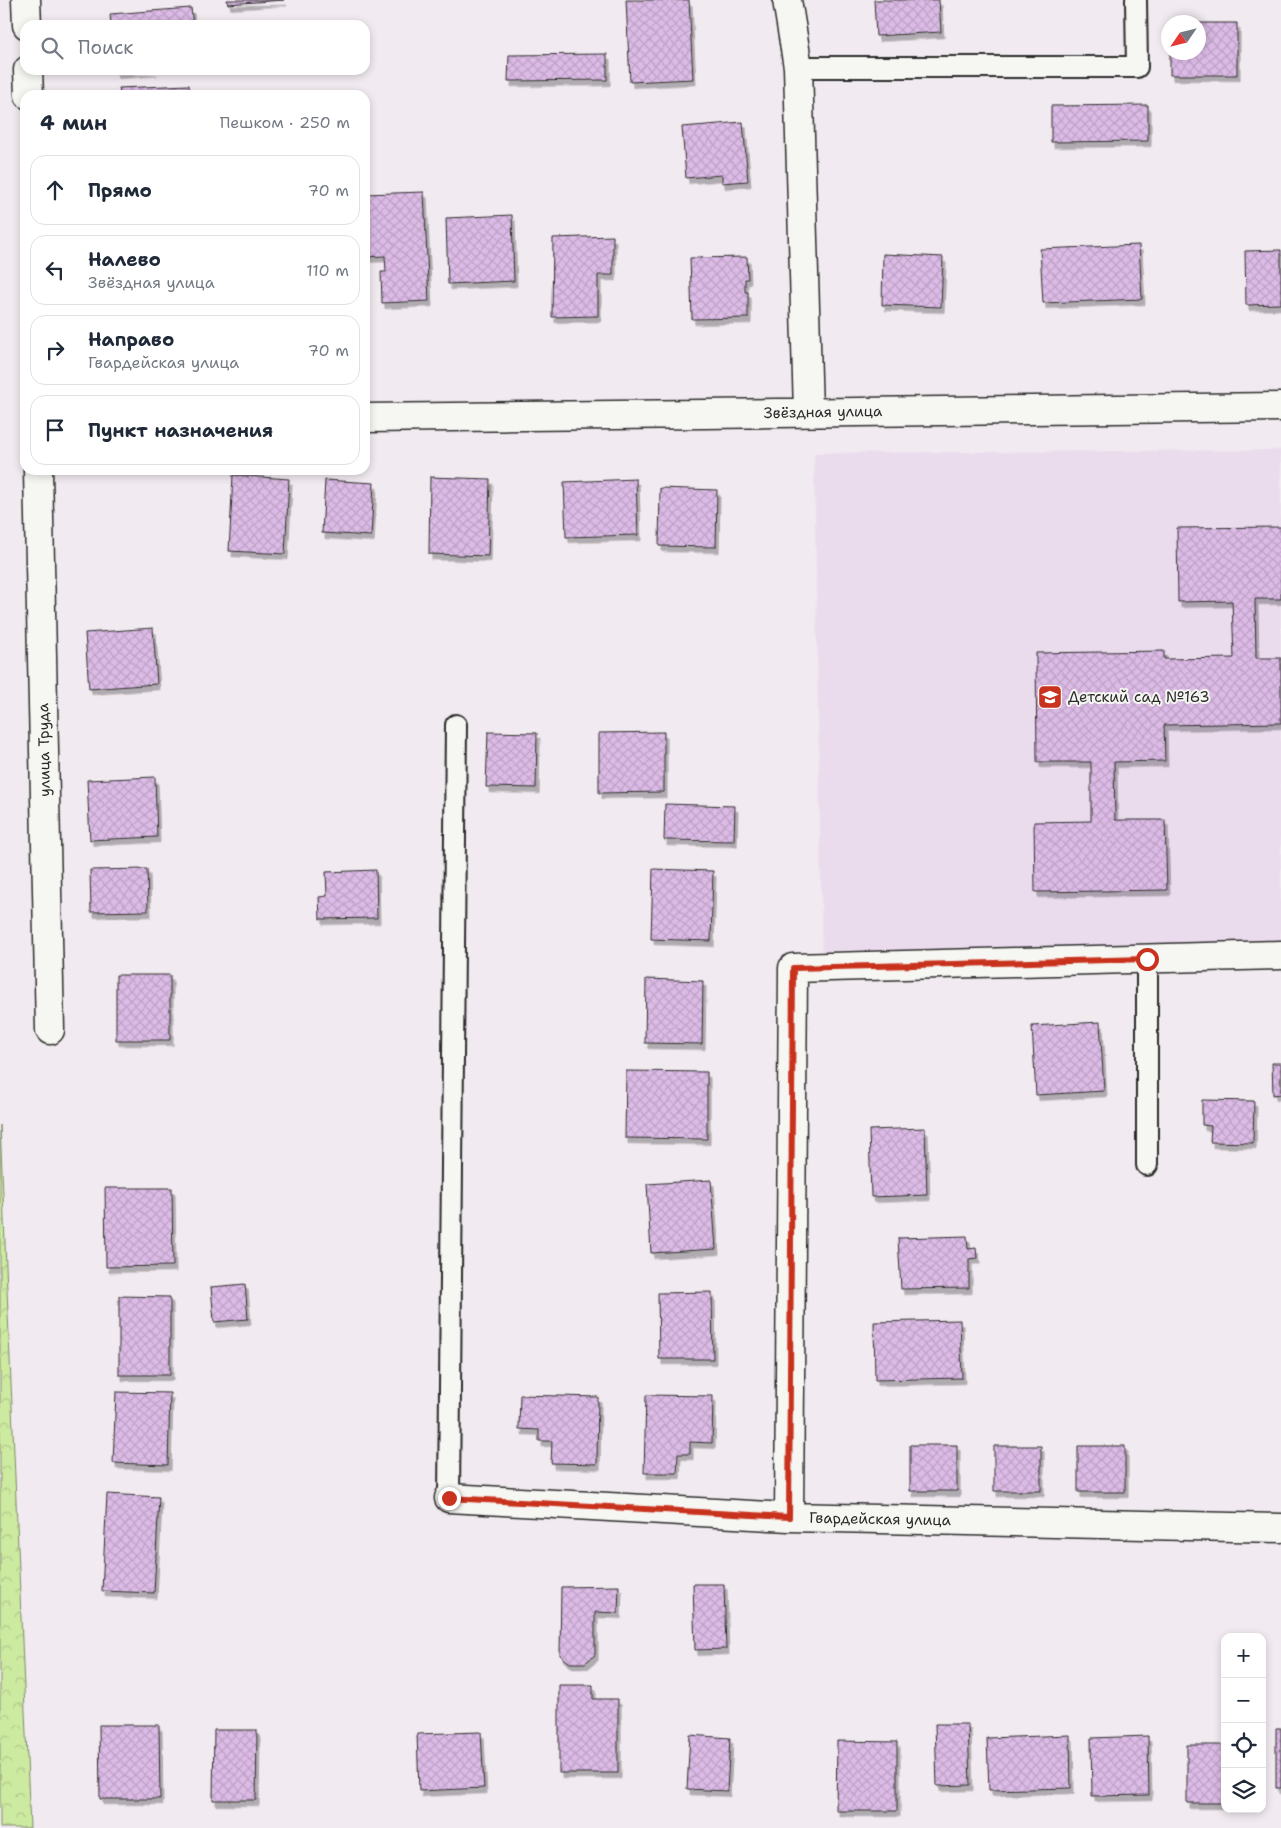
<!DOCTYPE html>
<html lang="ru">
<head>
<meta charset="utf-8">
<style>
  :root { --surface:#fff; --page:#f6f6f7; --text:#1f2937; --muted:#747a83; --line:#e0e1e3 }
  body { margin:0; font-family:"Shantell Sans",sans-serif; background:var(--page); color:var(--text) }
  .controls { position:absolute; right:15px; bottom:15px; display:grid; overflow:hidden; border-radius:10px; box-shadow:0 2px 8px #0003 }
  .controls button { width:45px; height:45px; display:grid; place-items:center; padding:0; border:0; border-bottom:1px solid var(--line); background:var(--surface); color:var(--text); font:25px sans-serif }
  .compass { position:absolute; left:1161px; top:15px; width:45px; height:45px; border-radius:50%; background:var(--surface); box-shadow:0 2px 8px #0003; rotate:235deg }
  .stop { position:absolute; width:15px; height:15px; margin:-11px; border:4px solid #c8321e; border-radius:50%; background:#fff }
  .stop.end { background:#c8321e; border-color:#fff; box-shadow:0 1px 5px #0008 }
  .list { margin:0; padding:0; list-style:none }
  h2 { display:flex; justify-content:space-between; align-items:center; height:65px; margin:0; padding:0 20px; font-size:21px }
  h2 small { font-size:16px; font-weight:400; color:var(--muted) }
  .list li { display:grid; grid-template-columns:32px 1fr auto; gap:15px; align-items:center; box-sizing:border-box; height:70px; margin:0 10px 10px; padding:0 10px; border:1px solid var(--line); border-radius:15px }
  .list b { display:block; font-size:19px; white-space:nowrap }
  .list p { margin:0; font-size:16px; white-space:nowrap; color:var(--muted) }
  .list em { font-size:16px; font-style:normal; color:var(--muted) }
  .icon { flex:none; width:28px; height:28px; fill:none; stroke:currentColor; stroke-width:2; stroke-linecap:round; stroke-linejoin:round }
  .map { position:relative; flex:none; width:1281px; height:1828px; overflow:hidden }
  .search { position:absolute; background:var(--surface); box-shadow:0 2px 8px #0003; left:20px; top:20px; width:350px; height:55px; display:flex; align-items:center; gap:12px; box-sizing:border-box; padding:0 18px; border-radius:15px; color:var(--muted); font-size:19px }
  .panel { position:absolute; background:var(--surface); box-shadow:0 2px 8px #0003; left:20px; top:90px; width:350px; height:385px; border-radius:15px }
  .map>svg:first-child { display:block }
</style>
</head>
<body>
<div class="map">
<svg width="1281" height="1828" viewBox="0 0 1281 1828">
  <defs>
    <pattern id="forest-crowns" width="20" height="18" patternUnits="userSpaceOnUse" patternTransform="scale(1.25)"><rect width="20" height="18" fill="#cdeaa1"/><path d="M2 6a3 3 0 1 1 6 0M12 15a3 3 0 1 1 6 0" fill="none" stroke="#b0c98b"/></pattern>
    <pattern id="building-cross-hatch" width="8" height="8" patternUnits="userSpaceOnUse" patternTransform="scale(1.25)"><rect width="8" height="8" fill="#dcbbe6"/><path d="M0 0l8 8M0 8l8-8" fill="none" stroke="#bda1c5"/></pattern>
    <filter id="shadow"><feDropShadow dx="3" dy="5.5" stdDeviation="0" flood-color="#0004"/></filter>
  </defs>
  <rect width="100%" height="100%" fill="#f1eaf0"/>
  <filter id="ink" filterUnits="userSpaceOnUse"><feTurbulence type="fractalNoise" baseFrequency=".02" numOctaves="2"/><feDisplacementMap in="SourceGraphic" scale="10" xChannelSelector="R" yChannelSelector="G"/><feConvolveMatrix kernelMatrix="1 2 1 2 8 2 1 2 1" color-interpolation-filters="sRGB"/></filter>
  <g filter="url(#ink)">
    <path fill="#ebdced" d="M1281,450v490l-459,23 -8,-510z"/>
    <path fill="url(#forest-crowns)" stroke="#7c8a66" d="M0,1125l30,703h-30z"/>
    <path fill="url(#building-cross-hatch)" stroke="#2b2b2b" filter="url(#shadow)" d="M227,0h57l-56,4z
      M626,0h63l4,79 -63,3z
      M874,0h65l2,32 -65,4z
      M191,8l2,17h-82l-1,-11z
      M1198,23h39v52h-67v-23h28z
      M607,54v26l-99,1 1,-26z
      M115,70h39l-38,3z
      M189,85l1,10h-70l-1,-7z
      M1148,105v36l-97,1v-36z
      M743,122l5,59 -26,2v-8l-36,3 -4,-51z
      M424,192l5,109 -47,2 -1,-31h5l-1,-16 -20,1v-63z
      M512,215l2,66 -66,3 -2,-66z
      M613,236v39h-15v41l-46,1 1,-79z
      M1139,245l3,54 -99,4 -3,-54z
      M1281,250v54l-35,1 -1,-54z
      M883,254l60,3 -2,50 -59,-2z
      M747,257l1,22h-3v13h3v26l-56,1 -2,-61z
      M233,475l56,4 -4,75 -56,-3z
      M430,477l60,2 -2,77 -59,-2z
      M636,479l2,56 -72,2 -2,-55z
      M325,480l49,3 -3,53 -49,-3z
      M660,488l57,2 -1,57 -57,-1z
      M1281,527v72h-26l1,59h25v65l-117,2 1,36 -51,1 1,58h50l2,70 -132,2 -1,-70 57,-1v-59h-54l-1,-109 128,-2v8l70,-1 -2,-57 -54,1 -1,-74z
      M153,628l4,56 -68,5 -4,-56z
      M488,732l49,1 -1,55 -50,-1z
      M664,732v60l-65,1v-60z
      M155,777l2,60 -67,3 -3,-60z
      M665,804l70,2 -1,35 -70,-1z
      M147,869l1,42 -57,1 -1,-42z
      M653,869l60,2 -2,70 -60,-2z
      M376,870l1,48 -57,1 -1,-22 8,-1 -1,-24z
      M116,975h54v65h-54z
      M646,979l57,2 -1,63 -57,-1z
      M1100,1022l4,69 -68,4 -4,-69z
      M1272,1063h9v31l-8,1z
      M626,1071l81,1v67l-82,-1z
      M1202,1100l52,1 -1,42 -43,-1 1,-16 -9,-1z
      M925,1128l2,67 -56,2 -2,-67z
      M711,1180l5,69 -65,4 -4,-69z
      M105,1188h67l1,78 -67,1z
      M967,1236l1,13 8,-1 1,10 -8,1v29l-68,1 -3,-51z
      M245,1284l3,35 -34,3 -3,-35z
      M712,1292l1,67h-54l-1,-66z
      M119,1296l51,1v78h-51z
      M960,1320l2,58 -87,2 -1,-58z
      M116,1392l54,1 -2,72 -55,-2z
      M520,1395l78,2 -1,67 -46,-1 1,-22h-13v-11l-20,-1z
      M646,1395l67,1 -1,47 -22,-1v12h-12l-1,19h-33z
      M910,1445h47v46h-47z
      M994,1446h47v45h-47z
      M1078,1446h47v46h-47z
      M107,1494l52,3 -5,96 -52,-2z
      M693,1584h31l2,65 -31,1z
      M619,1586l-1,27 -23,-1v43l-10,8h-15l-10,-8 1,-68z
      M559,1685h34v14h25v74h-59z
      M935,1724h33l2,61 -33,1z
      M99,1725h60l1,74h-60z
      M1276,1728h5v60h-5z
      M214,1730h43l-1,70h-43z
      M481,1732l3,56 -65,3 -2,-57z
      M690,1735l40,3 -3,53 -40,-2z
      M1070,1735l1,53 -82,2 -2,-52z
      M1148,1736l1,59 -57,1 -1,-58z
      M837,1741l60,1v69h-61z
      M1187,1745h38v58h-38z"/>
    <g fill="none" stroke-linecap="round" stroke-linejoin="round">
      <defs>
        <path id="service" d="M798,67h339l-1,-67
          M1147,959v206
          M449,1498l7,-773"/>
        <path id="minor" d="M26,0l1,25
          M787,0l11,67 10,345
          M28,70l1,25
          M365,418l916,-11
          M38,470l12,560
          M449,1498l340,19 492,11
          M789,1517l4,-549 488,-13"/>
      </defs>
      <use href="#service" stroke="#2b2b2b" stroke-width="24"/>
      <use href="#minor" stroke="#2b2b2b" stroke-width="31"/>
      <use href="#service" stroke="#f6f6f2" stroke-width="20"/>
      <use href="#minor" stroke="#f6f6f2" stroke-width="28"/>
    </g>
  </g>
  <g fill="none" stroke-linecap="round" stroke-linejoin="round" filter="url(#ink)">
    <path stroke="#c8321e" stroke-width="6" d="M449,1498l340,19 4,-549 354,-9"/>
  </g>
  <defs>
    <symbol id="school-square" viewBox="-11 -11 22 22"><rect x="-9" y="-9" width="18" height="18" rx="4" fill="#c8321e" stroke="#f6f6f2"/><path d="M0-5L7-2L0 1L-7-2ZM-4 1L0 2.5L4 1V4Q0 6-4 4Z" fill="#fff"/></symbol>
  </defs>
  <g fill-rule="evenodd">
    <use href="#school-square" x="1036" y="683" width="28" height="28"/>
  </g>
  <g text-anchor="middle" stroke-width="4" stroke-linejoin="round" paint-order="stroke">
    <g font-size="15" fill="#2b2b2b" stroke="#f6f6f2">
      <text transform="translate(823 412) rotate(-1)" y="5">Звёздная улица</text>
      <text transform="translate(44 750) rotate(-91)" y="5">улица Труда</text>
      <text transform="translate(880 1519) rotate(1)" y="5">Гвардейская улица</text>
    </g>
    <g font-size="15" fill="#2b2b2b" stroke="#f6f6f2" text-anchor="start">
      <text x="1068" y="702">Детский cад №163</text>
    </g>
  </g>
</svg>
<div class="controls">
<button>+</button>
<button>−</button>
<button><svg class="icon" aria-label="locate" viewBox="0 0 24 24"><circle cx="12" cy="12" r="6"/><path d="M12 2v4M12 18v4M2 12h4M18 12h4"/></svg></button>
<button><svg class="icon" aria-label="layers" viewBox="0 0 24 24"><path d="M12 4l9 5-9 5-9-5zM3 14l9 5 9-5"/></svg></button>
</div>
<svg class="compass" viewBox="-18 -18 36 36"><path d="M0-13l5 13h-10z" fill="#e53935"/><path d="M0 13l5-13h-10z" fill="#747a83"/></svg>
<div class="stop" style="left:1147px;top:959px"></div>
<div class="stop end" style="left:449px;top:1498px"></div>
<div class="search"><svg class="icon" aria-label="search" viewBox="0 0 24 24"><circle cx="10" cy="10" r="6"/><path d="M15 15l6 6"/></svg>Поиск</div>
<section class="panel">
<h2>4 мин<small>Пешком · 250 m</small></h2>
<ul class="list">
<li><svg class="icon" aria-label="ahead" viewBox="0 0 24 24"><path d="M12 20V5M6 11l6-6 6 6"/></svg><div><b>Прямо</b></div><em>70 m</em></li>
<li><svg class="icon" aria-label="left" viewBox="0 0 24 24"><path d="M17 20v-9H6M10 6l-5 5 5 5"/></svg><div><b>Налево</b><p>Звёздная улица</p></div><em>110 m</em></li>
<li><svg class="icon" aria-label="right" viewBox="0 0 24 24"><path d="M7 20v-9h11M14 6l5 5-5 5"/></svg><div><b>Направо</b><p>Гвардейская улица</p></div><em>70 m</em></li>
<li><svg class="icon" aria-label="arrive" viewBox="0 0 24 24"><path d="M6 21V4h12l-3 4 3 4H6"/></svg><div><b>Пункт назначения</b></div></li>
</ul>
</section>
</div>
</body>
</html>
